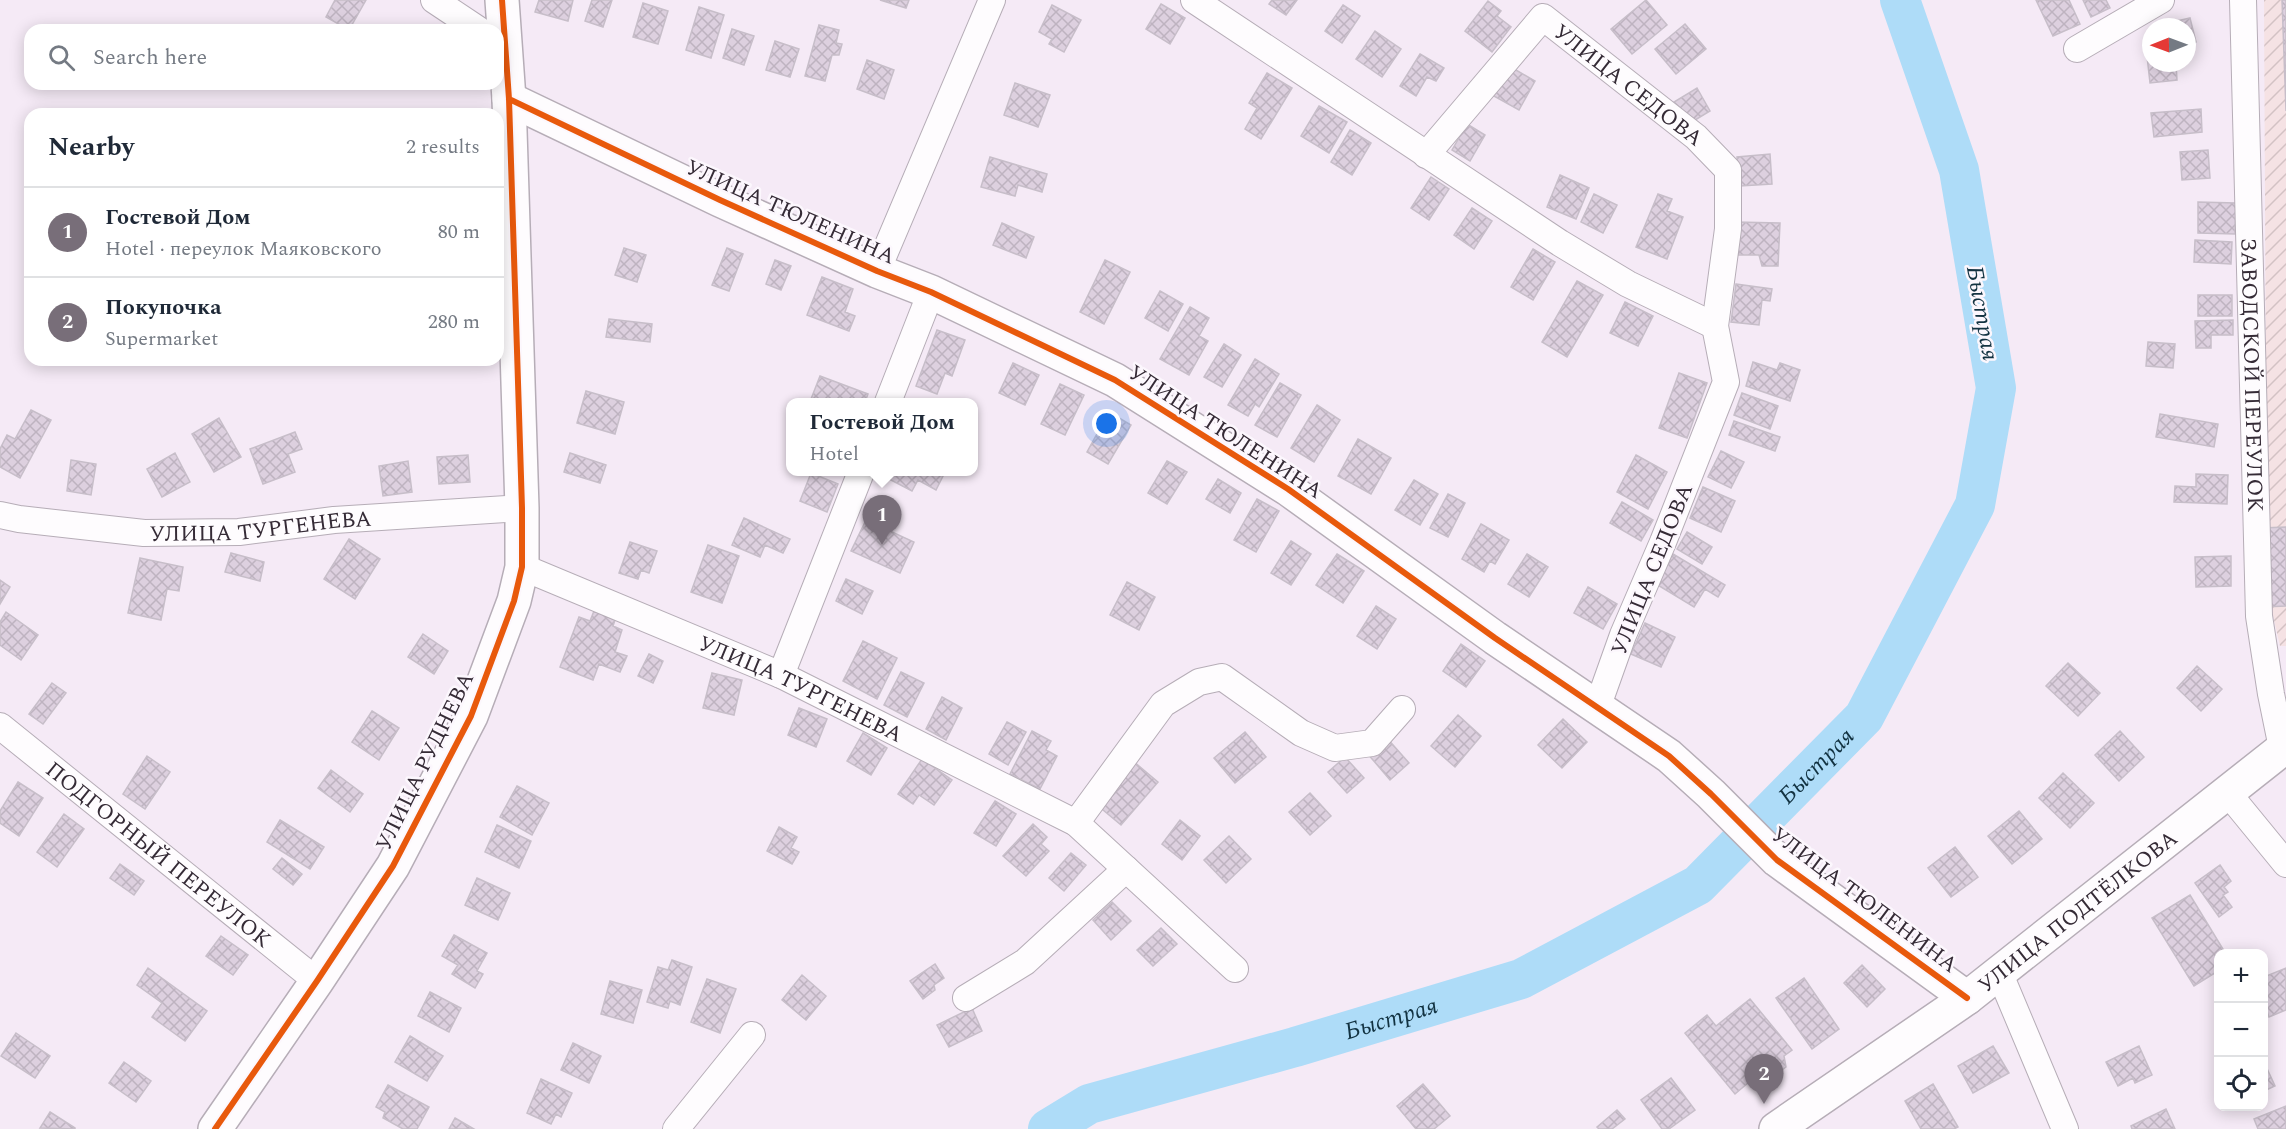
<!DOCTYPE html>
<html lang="en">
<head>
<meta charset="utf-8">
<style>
  :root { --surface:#fff; --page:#f2f2f3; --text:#1f2937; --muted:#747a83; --line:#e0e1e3; --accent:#786e79 }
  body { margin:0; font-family:Spectral,serif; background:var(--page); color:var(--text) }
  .controls { position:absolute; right:18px; bottom:18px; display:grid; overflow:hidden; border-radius:12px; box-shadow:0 3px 15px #0003 }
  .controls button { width:54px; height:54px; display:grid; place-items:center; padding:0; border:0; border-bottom:2px solid var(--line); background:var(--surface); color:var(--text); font:30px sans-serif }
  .compass { position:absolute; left:2142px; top:18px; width:54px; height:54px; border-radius:50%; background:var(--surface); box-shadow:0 3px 15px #0003; rotate:269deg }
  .you { position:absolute; left:1107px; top:424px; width:21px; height:21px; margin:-15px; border:4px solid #fff; border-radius:50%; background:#1a73e8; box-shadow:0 0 0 9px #1a73e833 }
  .badge { display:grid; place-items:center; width:39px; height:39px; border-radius:50%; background:var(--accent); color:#fff; font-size:20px; font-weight:700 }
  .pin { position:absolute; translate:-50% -50px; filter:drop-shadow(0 2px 3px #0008) }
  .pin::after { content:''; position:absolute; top:32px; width:21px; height:18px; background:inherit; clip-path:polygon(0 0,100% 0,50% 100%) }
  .popup { position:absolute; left:786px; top:398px; width:192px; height:78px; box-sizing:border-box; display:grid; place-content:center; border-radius:12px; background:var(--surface); filter:drop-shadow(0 2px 4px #0005); font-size:20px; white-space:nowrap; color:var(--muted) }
  .popup b { font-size:22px; color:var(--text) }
  .popup::after { content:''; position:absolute; left:50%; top:100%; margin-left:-12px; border:12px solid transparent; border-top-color:var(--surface) }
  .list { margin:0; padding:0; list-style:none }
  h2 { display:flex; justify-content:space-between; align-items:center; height:78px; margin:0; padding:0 24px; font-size:26px }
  h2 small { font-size:20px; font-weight:400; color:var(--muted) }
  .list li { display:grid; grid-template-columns:39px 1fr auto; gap:18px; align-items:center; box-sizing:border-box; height:90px; padding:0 24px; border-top:2px solid var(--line) }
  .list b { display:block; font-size:22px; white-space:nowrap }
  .list p { margin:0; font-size:20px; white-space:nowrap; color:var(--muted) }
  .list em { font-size:20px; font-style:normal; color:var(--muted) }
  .icon { flex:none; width:33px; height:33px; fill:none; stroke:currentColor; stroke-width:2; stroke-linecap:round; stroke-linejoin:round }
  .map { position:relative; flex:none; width:2286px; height:1129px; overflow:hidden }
  .search { position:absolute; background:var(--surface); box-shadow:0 3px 15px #0003; left:24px; top:24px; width:480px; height:66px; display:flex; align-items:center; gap:15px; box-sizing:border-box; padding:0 21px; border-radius:18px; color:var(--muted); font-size:22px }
  .panel { position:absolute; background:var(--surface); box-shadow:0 3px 15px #0003; left:24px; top:108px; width:480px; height:258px; border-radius:18px }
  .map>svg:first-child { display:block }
</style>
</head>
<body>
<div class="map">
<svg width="2286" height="1129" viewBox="0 0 2286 1129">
  <defs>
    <pattern id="industrial-furrows" width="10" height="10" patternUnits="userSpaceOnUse" patternTransform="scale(1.5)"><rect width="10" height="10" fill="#f5e2e4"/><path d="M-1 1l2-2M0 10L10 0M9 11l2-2" fill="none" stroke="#d3c2c4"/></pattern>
    <pattern id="building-cross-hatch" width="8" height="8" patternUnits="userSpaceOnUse" patternTransform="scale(1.5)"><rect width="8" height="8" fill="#ddd0df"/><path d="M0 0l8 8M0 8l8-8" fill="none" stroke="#beb3c0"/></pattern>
  </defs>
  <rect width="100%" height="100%" fill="#f5eaf6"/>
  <path fill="url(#industrial-furrows)" d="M2264,0h22v646h-6l-13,-56z"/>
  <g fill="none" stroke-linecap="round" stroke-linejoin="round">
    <path stroke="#aedcf8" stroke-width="40" id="s1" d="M1048,1129l41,-25 206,-57 226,-68 177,-94 166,-168 111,-212 21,-117 -37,-218 -59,-170"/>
  </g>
  <path fill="url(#building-cross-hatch)" stroke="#c7bec9" stroke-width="1.5" d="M335,0h31l-17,30 -23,-13z
    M539,0h34l-5,21 -33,-9z
    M592,0h20l-9,27 -18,-6z
    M880,0h29l-3,8z
    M1272,0h25l-11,15 -17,-11z
    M1646,0l21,25 -35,29 -21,-25z
    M2036,0h33l11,24 -27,12z
    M2083,0h23l4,8 -19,9z
    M2282,0h4v111z
    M1488,1l13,10 -4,5 14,11 -19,25 -27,-21z
    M643,3l25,8 -10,33 -25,-7z
    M1161,4l24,14 -15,26 -24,-15z
    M1052,5l29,15 -17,32 -15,-8 3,-5 -13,-7z
    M1343,5l17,11 -18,27 -17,-12z
    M699,7l25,8 -13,43 -25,-8z
    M2190,18l6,24 -9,2v-17h-36z
    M1685,24l21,25 -30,25 -21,-25z
    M819,25l20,5 -3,13 6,1 -3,11h-7l-7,26 -20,-5z
    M732,29l22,7 -10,29 -21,-7z
    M1375,31l26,18 -19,28 -26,-18z
    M775,41l24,8 -9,28 -24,-7z
    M1420,54l24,14 -8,13 -9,-4 -11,19 -16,-10z
    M2151,55v8h25l1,17 -27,3 -3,-27z
    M867,60l27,10 -10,29 -27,-10z
    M1509,66l26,15 -16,29 -27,-15z
    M1267,73l25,15 -31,51 -16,-10 12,-21 -8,-5z
    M1015,83l35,12 -12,32 -34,-12z
    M1697,88l13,23 -23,14 -13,-23z
    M1319,106l28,16 -18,31 -28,-17z
    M2201,109l1,23 -48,5 -3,-24z
    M1467,124l18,11 -15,26 -18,-11z
    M1350,130l21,13 -19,32 -21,-13z
    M2208,150l2,28 -28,2 -2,-28z
    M1770,154l2,30 -32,2 -3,-29z
    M990,157l57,17 -5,18 -24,-7 -3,11 -34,-9z
    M1560,175l29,13 -13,31 -29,-12z
    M1431,177l18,12 -20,31 -18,-12z
    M1594,194l23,11 -14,28 -22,-11z
    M1658,194l14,5 -5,12 16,6 -16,42 -31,-12z
    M2198,202l38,1 -1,31 -37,-1z
    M1472,208l20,13 -18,28 -20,-14z
    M1736,222l44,1 -2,43h-16l-3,-11h-24z
    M1002,223l32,14 -8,21 -33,-13z
    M2195,240l37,2 -1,22 -37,-2z
    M624,248l22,7 -9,27 -22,-7z
    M727,248l16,6 -14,37 -17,-6z
    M1533,249l22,13 -22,38 -22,-13z
    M775,260l16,6 -10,24 -15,-6z
    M1105,260l25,12 -26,52 -24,-12z
    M822,277l31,12 -8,23 10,4 -6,15 -42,-16z
    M1577,281l26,14 -36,62 -25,-15z
    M1736,284l36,5 -2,12 -8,-1 -3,25 -28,-3z
    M1160,291l23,13 -15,27 -23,-13z
    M2198,295h34v21h-34z
    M1625,302l28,14 -15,30 -28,-13z
    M1190,307l19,11 -10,18 9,5 -19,34 -29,-16z
    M609,319l43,5 -2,18 -44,-5z
    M2233,320v15h-22v13h-15l-1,-27z
    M937,330l28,10 -13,36 -7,-3 -8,21 -21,-8z
    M2148,342l27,2 -2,24 -27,-2z
    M1224,344l17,11 -19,32 -18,-10z
    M1255,359l24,15 -20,33 -4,-3 -7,12 -20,-11z
    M1753,362l24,8 3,-7 20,7 -10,31 -44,-15z
    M1013,363l26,12 -14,30 -26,-12z
    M1679,373l28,10 -20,55 -28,-10z
    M820,376l48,18 -3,8h-46l-8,-3z
    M1280,383l21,12 -24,42 -22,-12z
    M1060,384l24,11 -19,40 -24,-11z
    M586,391l38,11 -9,32 -38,-11z
    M1742,393l36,13 -8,23 -36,-14z
    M1317,405l23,15 -26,42 -23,-14z
    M31,410l20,10 -31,58 -20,-11v-18l7,-14 8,4z
    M1109,412l22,13 -23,39 -21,-12z
    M2160,414l58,10 -4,23 -58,-10z
    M219,418l22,39 -27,15 -22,-38z
    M1734,421l46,16 -5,14 -46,-16z
    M295,432l7,17 -14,5 7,18 -32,12 -13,-35z
    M1358,439l33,19 -20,36 -33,-18z
    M1721,451l23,11 -13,26 -23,-11z
    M175,453l15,29 -28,15 -15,-28z
    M570,453l36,12 -6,18 -36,-11z
    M468,455l2,27 -31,2 -2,-27z
    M1636,455l31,17 -19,37 -31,-17z
    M71,460l25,4 -5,31 -24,-4z
    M408,461l4,31 -29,4 -4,-30z
    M1167,461l20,11 -20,32 -19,-11z
    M888,472h46l9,4 -7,14 -18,-10 -6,11 -27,-14z
    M811,473l27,11 -11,28 -27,-11z
    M2196,474l32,1 -1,29 -53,-2 1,-16 21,1z
    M1218,479l23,14 -11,20 -24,-14z
    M1414,480l24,14 -18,31 -25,-15z
    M1703,487l32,14 -14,31 -31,-14z
    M1448,494l17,9 -17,34 -18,-9z
    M1257,499l22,12 -23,41 -22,-12z
    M1622,502l31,18 -12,21 -31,-18z
    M744,518l46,21 -7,14 -18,-8 -5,12 -28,-12z
    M866,520l48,22 -14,31 -49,-22z
    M1481,524l28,16 -14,24 -5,-3 -6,11 -22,-13z
    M2286,527v79l-22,1 -2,-79z
    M1687,532l25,15 -10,17 -25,-15z
    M349,539l31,20 -25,40 -31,-20z
    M1291,541l20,13 -20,31 -20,-12z
    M630,542l27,9 -8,22 -8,-3 -3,9 -19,-6z
    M708,545l31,11 -17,47 -31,-11z
    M231,553l33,9 -4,19 -35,-9z
    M1337,554l27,17 -21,32 -27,-18z
    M1527,554l21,13 -19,30 -21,-13z
    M1673,554l52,31 -7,12 -13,-8 -11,18 -38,-23z
    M2231,556v30l-35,1 -1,-30z
    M140,558l43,9 -4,24 -12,-2 -6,31 -33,-7z
    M846,579l27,12 -11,23 -26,-13z
    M0,580l10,7 -10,17z
    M1127,582l28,15 -16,33 -29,-15z
    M1588,587l29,17 -14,25 -29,-16z
    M1376,606l20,13 -19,30 -20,-13z
    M594,611l21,9 -2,6 9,4 -7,22 12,4 -7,16 -21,-8 -6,16 -33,-13 19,-50 11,4z
    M6,612l32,23 -17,25 -21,-15v-23z
    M1645,623l30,14 -14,30 -30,-13z
    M423,634l25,17 -14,23 -26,-17z
    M863,641l34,17 -20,41 -34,-18z
    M1461,644l24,17 -19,26 -23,-16z
    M649,654l14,7 -10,22 -15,-7z
    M2068,663l32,30 -22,23 -32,-30z
    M2197,666l25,23 -21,22 -24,-23z
    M901,672l23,11 -17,34 -23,-12z
    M712,673l30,7 -8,35 -31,-7z
    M52,683l14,10 -23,31 -14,-10z
    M942,697l20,11 -16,32 -20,-11z
    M799,708l28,11 -11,28 -28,-12z
    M372,711l27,17 -20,32 -27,-18z
    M1458,715l23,21 -26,31 -24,-21z
    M1563,719l24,23 -25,26 -24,-23z
    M1007,722l19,10 -18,33 -19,-11z
    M1032,731l19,10 -5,9 11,6 -17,33 -30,-15z
    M2120,731l24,26 -25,24 -24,-26z
    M1245,732l21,25 -31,26 -21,-25z
    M863,733l24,15 -16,27 -24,-14z
    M1386,737l23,26 -19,17 -23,-27z
    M147,756l23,16 -25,37 -22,-15z
    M1345,757l19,21 -17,15 -19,-21z
    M922,759l30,21 -18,25 -15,-10 -6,9 -15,-10z
    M1133,761l25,21 -37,43 -24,-20z
    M331,770l32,24 -13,18 -32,-24z
    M2063,773l31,30 -24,25 -31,-30z
    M18,782l25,16 -24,38 -19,-13v-12z
    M517,786l32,17 -17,32 -32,-18z
    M1310,793l21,23 -21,19 -21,-23z
    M995,801l21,13 -20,32 -22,-13z
    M2019,811l23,28 -30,25 -24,-28z
    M64,814l20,15 -27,38 -20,-15z
    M280,820l44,27 -14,22 -43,-27z
    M1180,820l20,16 -18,24 -20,-16z
    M1033,824l14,13 -6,7 8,7 -23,25 -23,-20z
    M497,825l34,16 -12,27 -34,-16z
    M779,827l18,10 -6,11 8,4 -7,12 -25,-13z
    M1229,836l22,23 -25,24 -22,-23z
    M1955,847l23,30 -27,20 -23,-29z
    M1071,853l15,12 -22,26 -15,-13z
    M282,858l20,16 -9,11 -20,-16z
    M120,864l24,17 -10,14 -24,-17z
    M2220,865l11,16 -7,6 4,5 -5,3 9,12 -13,10 -24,-34z
    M477,878l33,15 -12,27 -33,-15z
    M2190,895l36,59h-8v17l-24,15 -42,-68z
    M1112,902l19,19 -20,19 -18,-20z
    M1161,928l16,16 -24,22 -16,-16z
    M454,935l33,18 -10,18 6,3 -8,14 -23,-14 6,-9 -16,-9z
    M221,936l27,19 -15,20 -27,-19z
    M672,960l20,7 -12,38 -10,-4 -2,7 -21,-6 11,-35 10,3z
    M935,964l9,14 -10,7 1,5 -12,9 -13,-18z
    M1862,965l23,24 -18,18 -23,-24z
    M148,968l59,43 -22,30 -33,-24 10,-14 -25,-18z
    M2286,968v42l-17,7 -5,-14v-26z
    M802,975l24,21 -20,24 -24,-20z
    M1804,978l35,51 -27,20 -36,-51z
    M707,979l29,10 -16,44 -29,-11z
    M610,981l32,9 -9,33 -32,-9z
    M430,992l31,16 -12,24 -31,-16z
    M1750,999l42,51 -8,6 2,11 -19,14 -12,-4 -20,17 -50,-61 22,-18 9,11z
    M972,1008l10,23 -33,16 -12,-22z
    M16,1033l34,23 -15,22 -34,-22z
    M410,1036l33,20 -16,25 -32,-19z
    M573,1043l28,13 -12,27 -28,-13z
    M1993,1046l16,27 -36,20 -15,-27z
    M2139,1046l13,29 -17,8 -2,-5 -15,8 -12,-24z
    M124,1062l27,19 -15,21 -27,-19z
    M2264,1062l11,24 -11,5z
    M1671,1078l24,32 -26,19h-7l-21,-29z
    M541,1079l31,14 -11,24 -5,-3 -5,10 -24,-11z
    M1423,1084l27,32 -16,13h-18l-19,-23z
    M1933,1084l25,43 -4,2h-33l-16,-28z
    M388,1085l41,22 -12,22h-14l-20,-11 2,-6 -9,-5z
    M2286,1106v23h-28l-4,-10z
    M2166,1109l9,20h-43l-1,-3z
    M1617,1110l8,9 -13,10h-13l-2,-2z
    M50,1112l25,16v1l-35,-1z
    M455,1118l19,11h-25z"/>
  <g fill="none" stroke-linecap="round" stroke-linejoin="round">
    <defs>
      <g id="street">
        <path d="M434,0l45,30"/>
        <path d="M1194,0l366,243 68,41 87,42"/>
        <path id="s2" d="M2243,0l16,616 12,78 11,54"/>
        <path d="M2077,49l84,-49"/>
        <path id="s3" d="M1426,155l117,-138 153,120 32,33v59l-13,97 11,56 -63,160 -40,93 -26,73"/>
        <path d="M877,271l115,-271"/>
        <path d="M888,402l43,-110"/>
        <path id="s4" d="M0,515l19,4 125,14 95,-1 95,-12 188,-12"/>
        <path id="s5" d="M522,567l259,108 295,148 159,146"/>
        <path d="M781,675l80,-203"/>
        <path id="s6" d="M0,726l317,255"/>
        <path d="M2227,792l59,72"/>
        <path d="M1076,823l87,-119 36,-22 23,-5 79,56 34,15 37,-5 30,-34"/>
        <path d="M1999,972l66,157"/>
        <path d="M966,998l59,-36 101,-93"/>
        <path d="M676,1129l76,-94"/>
      </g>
      <g id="secondary">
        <path d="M509,99l211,101 157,71 54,21 184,88 173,109 207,149 174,118 42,38 66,66 190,138"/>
        <path d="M215,1129l102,-148 76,-115 78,-150 43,-115 8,-34v-59l-13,-409 -7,-99"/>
        <path id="s7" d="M1776,1129l191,-131 319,-252"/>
      </g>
    </defs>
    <use href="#street" stroke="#b6adb7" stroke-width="28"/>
    <use href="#secondary" stroke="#b6adb7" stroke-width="36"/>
    <use href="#street" stroke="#fefcfe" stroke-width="26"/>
    <use href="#secondary" stroke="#fefcfe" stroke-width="33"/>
    <defs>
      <path id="cycleway" d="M509,99l211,101 157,71 54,21 184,88 173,109 207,149 174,118 42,38 66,66 190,138
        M215,1129l102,-148 76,-115 78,-150 43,-115 8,-34v-59l-13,-409 -7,-99"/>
    </defs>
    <use href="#cycleway" stroke="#fcf7fd" stroke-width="10"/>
    <use href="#cycleway" stroke="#e8590c" stroke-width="6"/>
  </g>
  <g text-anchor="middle" stroke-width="5" stroke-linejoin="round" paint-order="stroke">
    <g font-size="22" fill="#352b36" stroke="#fcf7fd">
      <text dy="8" stroke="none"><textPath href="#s3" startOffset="290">УЛИЦА СЕДОВА</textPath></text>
      <text transform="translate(791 211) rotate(24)" y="8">УЛИЦА ТЮЛЕНИНА</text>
      <text dy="8" stroke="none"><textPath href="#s2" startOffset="375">ЗАВОДСКОЙ ПЕРЕУЛОК</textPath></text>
      <text transform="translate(1226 431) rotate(33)" y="8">УЛИЦА ТЮЛЕНИНА</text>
      <text dy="8" stroke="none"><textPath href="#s4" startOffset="262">УЛИЦА ТУРГЕНЕВА</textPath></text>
      <text transform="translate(1651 569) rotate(-68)" y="8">УЛИЦА СЕДОВА</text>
      <text dy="8" stroke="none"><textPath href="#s5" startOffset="304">УЛИЦА ТУРГЕНЕВА</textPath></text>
      <text transform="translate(424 761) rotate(-64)" y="8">УЛИЦА РУДНЕВА</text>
      <text dy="8" stroke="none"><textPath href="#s6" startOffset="204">ПОДГОРНЫЙ ПЕРЕУЛОК</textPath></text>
      <text transform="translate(1865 899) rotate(37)" y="8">УЛИЦА ТЮЛЕНИНА</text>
      <text dy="8" stroke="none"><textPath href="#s7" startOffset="372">УЛИЦА ПОДТЁЛКОВА</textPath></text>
    </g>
    <g font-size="24" font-style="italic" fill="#123241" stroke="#fcf7fd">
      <text transform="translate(1983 313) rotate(80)" y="8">Быстрая</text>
      <text dy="8" stroke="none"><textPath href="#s1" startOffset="866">Быстрая</textPath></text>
      <text dy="8" stroke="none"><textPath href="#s1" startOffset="362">Быстрая</textPath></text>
    </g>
  </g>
</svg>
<div class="controls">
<button>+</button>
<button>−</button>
<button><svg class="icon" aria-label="locate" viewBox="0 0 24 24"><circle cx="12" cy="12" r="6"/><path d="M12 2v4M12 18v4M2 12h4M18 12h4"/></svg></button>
</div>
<svg class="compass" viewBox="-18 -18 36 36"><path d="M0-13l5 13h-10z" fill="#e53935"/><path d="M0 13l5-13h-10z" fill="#747a83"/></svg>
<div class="you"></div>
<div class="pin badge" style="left:882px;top:545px">1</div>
<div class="popup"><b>Гостевой Дом</b>Hotel</div>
<div class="pin badge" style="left:1764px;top:1104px">2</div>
<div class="search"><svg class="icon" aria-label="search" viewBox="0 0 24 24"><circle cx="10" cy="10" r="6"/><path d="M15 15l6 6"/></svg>Search here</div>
<section class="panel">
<h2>Nearby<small>2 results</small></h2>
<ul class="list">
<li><span class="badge">1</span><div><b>Гостевой Дом</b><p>Hotel · переулок Маяковского</p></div><em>80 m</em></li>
<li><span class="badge">2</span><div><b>Покупочка</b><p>Supermarket</p></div><em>280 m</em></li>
</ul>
</section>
</div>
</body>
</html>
